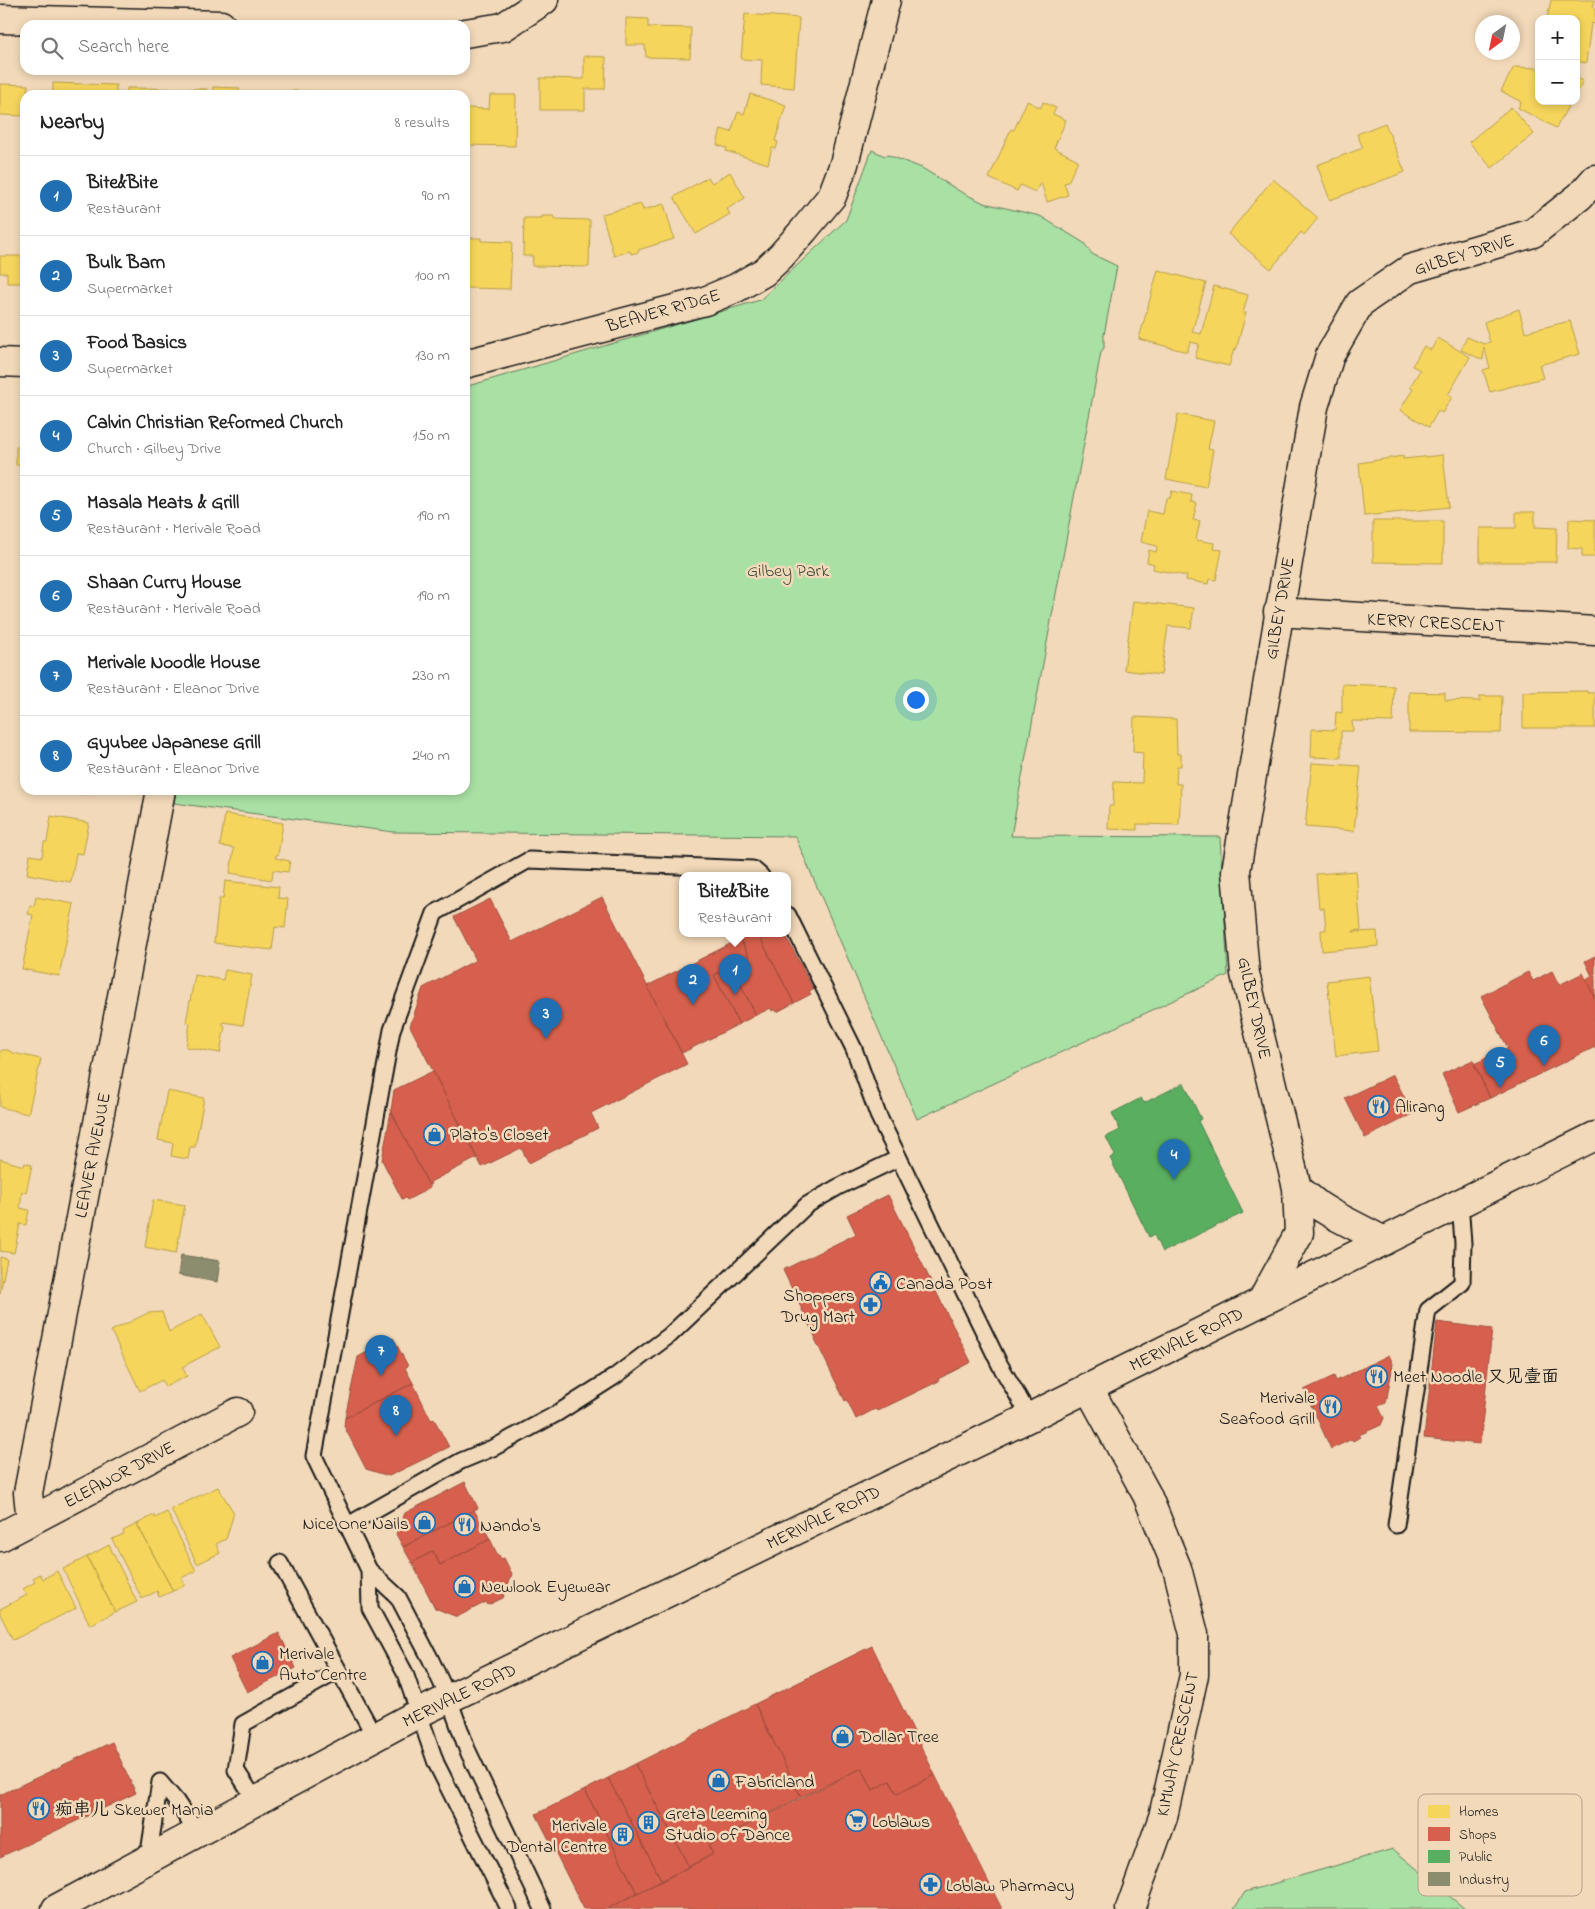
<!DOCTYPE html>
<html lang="en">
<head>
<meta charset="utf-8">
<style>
  :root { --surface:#fff; --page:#f6f6f6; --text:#222; --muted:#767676; --line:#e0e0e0; --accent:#1f6fb2 }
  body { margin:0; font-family:"Indie Flower","LXGW WenKai TC",sans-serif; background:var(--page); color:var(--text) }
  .controls { position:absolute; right:15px; top:15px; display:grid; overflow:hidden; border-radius:10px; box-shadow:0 2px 8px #0003 }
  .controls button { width:45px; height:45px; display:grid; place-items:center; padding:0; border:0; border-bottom:1px solid var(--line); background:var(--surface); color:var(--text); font:25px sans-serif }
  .compass { position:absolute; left:1475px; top:15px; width:45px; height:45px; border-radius:50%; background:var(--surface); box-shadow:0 2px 8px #0003; rotate:213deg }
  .you { position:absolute; left:915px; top:699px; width:18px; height:18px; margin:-12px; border:4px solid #fff; border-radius:50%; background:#1a73e8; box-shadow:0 0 0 8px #1a73e833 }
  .badge { display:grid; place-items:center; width:32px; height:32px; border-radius:50%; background:var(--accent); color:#fff; font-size:16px; font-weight:700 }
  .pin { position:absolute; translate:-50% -41px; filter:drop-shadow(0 1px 2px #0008) }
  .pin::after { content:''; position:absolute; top:26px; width:18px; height:15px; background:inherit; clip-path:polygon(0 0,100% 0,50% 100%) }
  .popup { position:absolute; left:679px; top:872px; width:112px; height:65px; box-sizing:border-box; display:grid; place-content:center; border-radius:10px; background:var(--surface); filter:drop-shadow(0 1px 4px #0005); font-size:16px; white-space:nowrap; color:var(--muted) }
  .popup b { font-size:19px; color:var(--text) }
  .popup::after { content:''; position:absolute; left:50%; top:100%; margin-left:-10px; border:10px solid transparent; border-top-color:var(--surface) }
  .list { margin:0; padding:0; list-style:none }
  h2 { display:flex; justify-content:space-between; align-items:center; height:65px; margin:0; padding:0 20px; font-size:21px }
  h2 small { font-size:16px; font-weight:400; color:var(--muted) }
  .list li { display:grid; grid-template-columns:32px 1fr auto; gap:15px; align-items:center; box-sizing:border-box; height:80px; padding:0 20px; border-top:1px solid var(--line) }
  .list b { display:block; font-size:19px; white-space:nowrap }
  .list p { margin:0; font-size:16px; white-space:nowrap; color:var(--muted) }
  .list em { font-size:16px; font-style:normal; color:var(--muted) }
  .icon { flex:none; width:28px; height:28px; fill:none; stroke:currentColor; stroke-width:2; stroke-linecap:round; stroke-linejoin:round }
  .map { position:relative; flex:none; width:1595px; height:1909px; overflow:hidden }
  .search { position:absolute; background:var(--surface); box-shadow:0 2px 8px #0003; left:20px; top:20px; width:450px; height:55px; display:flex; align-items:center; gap:12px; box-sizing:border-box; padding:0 18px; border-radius:15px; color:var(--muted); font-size:19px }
  .panel { position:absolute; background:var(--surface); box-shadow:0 2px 8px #0003; left:20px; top:90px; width:450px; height:705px; border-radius:15px }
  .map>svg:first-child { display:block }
</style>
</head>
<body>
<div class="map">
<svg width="1595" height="1909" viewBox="0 0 1595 1909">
  <rect width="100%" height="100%" fill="#f2d9b9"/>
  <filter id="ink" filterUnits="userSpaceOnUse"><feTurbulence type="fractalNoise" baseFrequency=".02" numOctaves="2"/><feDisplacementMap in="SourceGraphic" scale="10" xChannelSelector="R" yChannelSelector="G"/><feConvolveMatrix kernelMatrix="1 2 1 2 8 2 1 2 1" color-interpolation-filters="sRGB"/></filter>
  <g filter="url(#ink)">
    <path fill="#a9e0a3" stroke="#627e60" d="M872,150l13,6 3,-1 34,13 39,24 23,11 56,13 44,27 8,11 25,12 -13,69v13l-3,4 -90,484 209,1 8,138 -311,144 -122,-283 -402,-4 -219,-29 2,-13h289v-403l295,-87 86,-80z
      M1393,1849l72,60h-231l11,-17z"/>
    <path fill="#f6d55c" stroke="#b59e49" d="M1551,0h44l-2,8h2v16l-4,-1 -5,40 -10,-2v-42h-29z
      M745,14l54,4 -5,70 -33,-3 1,-25 -21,-1z
      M626,18l22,1v8l43,1 -1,30 -44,-1 -1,-12h-19z
      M584,56l22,1 -1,32h-20v21h-45v-32l44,1z
      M1514,67l25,1v33h32l-15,27 -38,-20 3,-6 -20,-11z
      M1576,78l7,3 -7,14z
      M53,83l63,2v10h-63z
      M0,84l28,1 -1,10h-2v21l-25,-1z
      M213,87l26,1v7h-26z
      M127,88l80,1v6h-80z
      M287,91h21v4h-21z
      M750,94l36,11 -11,36 3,1 -2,7 -4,-1 -4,16 -42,-13 1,-3 -10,-3 4,-16 10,3 7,-20 6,2z
      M490,95h26l-1,51 -50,-1v-37l24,1z
      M1027,101l14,7 2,-6 13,6 -3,6 13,6 -12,28 24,12 -10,22 -4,1 4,12 -21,7 -6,-20 -6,10 -15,-7 -3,6 -28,-13 22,-49 3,1z
      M1511,107l23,27 -42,34 -23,-26z
      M1385,123l20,49 -75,28 -13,-35 46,-17 -6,-14z
      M730,172l15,26 -18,11 3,5 -34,20 -22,-37 34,-20 4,6z
      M1273,179l45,39 -14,17 -3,-3 -30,37 -43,-35z
      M641,204l2,6 21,-6 10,35 -36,11 1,2 -8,2 -1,-3 -16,5 -12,-42z
      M542,216h12v3l36,1 -1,47 -57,-1 1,-10h-10l1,-38h18z
      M465,238h16v3l31,1 -2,47 -45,-1z
      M0,256h25v27h-18v-10h-7z
      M1158,270l48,13 -14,49 9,2 13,-48 34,9 -5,18h3l-10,37 -2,-1 -5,17 -34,-8 4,-14 -9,-2 -3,10 -48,-13z
      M1519,309l6,23 45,-11 10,33 -41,11 4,13 -53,14 -7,-22 7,-2 -6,-21 -1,13 -22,-10 6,-13 17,7 6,-2 -6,-20z
      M1438,338l32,19 -22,38 4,2 -10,16 -4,-2 -9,16 -29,-17 13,-21 -3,-2 10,-17 -8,-4 12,-20 7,4z
      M1178,414l36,7 -6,28 5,1 -7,37 -40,-8z
      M16,447h9v18h-9z
      M1443,455l6,52 -85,9 -5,-53 44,-7v3z
      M1172,491l20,4 -1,7 6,1 -4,17 7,1 -4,19 18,3 -1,6 9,1 -6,30 -7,-1 -1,5 -22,-4 1,-4 -34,-7 1,-5 -7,-2 2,-12 7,2 1,-6 -16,-4 6,-31 16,3 3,-16h4z
      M1516,512h19v15l22,1 -1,34h-76v-34h36z
      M1569,519l26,1v37h-13v-8l-14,-1z
      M1373,521h70v42l-70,-1z
      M1133,601l61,7 -3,20 -23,-2 -7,49 -37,-5z
      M1342,684l52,2 -1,36 -41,-1 1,10h-12v27l-30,-1 1,-28 23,1 1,-18 6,1z
      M1587,691v2h8v35h-72v-36z
      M1409,692l36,1v7l35,1v-5h22l-1,37 -92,-1z
      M1134,717l42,2 1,35h4v12h-4l-1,18h5l-2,41 -42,-1v6l-29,-1 1,-23h4l1,-24 28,1 1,-30 -10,-1z
      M1312,763l49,3 -7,65 -49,-4z
      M64,790h29v4h-29z
      M225,814l58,9 -5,32h-2l-1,3 15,3 -2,11 -15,-2 -1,10 -42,-7 4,-25 -14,-2z
      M51,816l38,7 -6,31 -7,-1 -5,29 -44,-8 3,-19 12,2 2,-15h3z
      M1356,871l5,59 -8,1v1l24,-1 1,15 -56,5 -1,-21h5l-2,-22h-5l-3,-34z
      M225,881l54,6 -1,11 10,1 -3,29 -10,-1 -3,23 -58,-7 5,-44h4z
      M36,897l38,7 -15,72 -37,-7 11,-54 -5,-1 2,-9 4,1z
      M225,970l27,5 -9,50 -20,-3v3l2,1 -5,27 -34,-6 4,-24 -4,-1 9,-47 28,5z
      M1369,976l9,75 -42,5 -9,-75z
      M2,1050h6l5,3 28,6 -13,55 -28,-7v-55z
      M167,1091l37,7 -9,49h-5l-2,12 -17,-3 2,-13 -15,-3z
      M0,1159l24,7 1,-3 7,2 -6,28 -4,-1 -2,16 9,2 -3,15 -6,-1 -6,29 -14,-2z
      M153,1200l32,5 -9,48 -31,-6z
      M0,1257l7,2 -7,34z
      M162,1312l7,20 33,-18 18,33 -38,20 5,9 -22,11 -3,-7 -22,11 -29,-60 37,-18z
      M218,1487l16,26 -8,26 -10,5 4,9 -23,11 -26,-55z
      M167,1512l29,59 -15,7 4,7 -12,6 -36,-67 17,-9 1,3z
      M137,1524l36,67 -14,6 -2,-6 -15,8 -30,-60 12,-5 -1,-3z
      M109,1545l28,57 -22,10 -28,-55z
      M87,1557l28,55 -25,13 -27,-56z
      M57,1571l19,37 -63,32 -13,-26v-5l27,-14 -4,-6 12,-7 -2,-4 7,-4 3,5z"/>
    <path fill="#d6604d" stroke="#9e4c3e" d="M602,897l85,167 -96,49 7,15 -69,35 -8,-15 -39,19 -72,-141 13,-38 53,-28 -22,-43 36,-18 22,43z
      M751,934h7l36,69 -17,9 -2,-3 -3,2 -1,-3 -15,7 -25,-49 18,-9 -9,-18z
      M758,934h27l28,55 -4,2 2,3 -17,9z
      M740,939l9,18 -35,18 25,49 -57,29 -35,-67z
      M1595,956v42l-9,-19 6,-3 -7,-15z
      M731,966l25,49 -17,9 -25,-49z
      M1552,971l7,14 24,-12 12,25v49l-105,51 -16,-34 34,-16 -27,-52 47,-24 5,9z
      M1473,1060l17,38 -31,14 -17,-38z
      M433,1071l44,87 -47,24 1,2 -2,1 -38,-74 3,-21z
      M1393,1075l20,39 -48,24 -20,-40z
      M391,1111l39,77 -23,12 -1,-2 -4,1 -20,-39z
      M888,1195l83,167 -33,17 1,2 -62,30 -2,-2 -19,10 -9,-19 -2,1 -30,-62h1l-33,-69 73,-36 -9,-19z
      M1437,1322l55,7 -12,115 -56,-6z
      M393,1338l15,28 -3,2 8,15 -68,35 13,-61z
      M1389,1355l4,9 -7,39 -8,3 6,12 -3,7 -22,10 1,2 -7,4 -1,-2 -21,10 -27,-59 30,-14 2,5z
      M413,1383l18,37 3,-1 15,28 -60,29 -23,-7 -22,-43 1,-8z
      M465,1482l13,26 -75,39 -7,-13 9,-21z
      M474,1510l16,29 -50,26 -7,-14 -21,12 -9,-16z
      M490,1539l8,17 1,-1 2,4 3,-1 8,16 -9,24 -15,7 -2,-3 -29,15 -22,-9 -23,-45 21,-12 7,14z
      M279,1633l17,35 -49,24 -17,-34z
      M872,1646l63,129 -38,19 -7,-13 -17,9 -11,-22 -61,29 -46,-93z
      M755,1704l46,93 -93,48 5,9 -24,13 -54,-103z
      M112,1742l24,51 -136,64v-62z
      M635,1764l54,103 -27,14 -54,-103z
      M862,1768l11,22 17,-9 7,13 38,-19 67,134h-395l106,-55 -5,-9z
      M608,1778l54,103 -25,12 -52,-103z
      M585,1790l52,103 -30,16h-23l-48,-95z"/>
    <path fill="#5aae61" stroke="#47824c" d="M1184,1083l17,36 -3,2 45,92 -81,39 -8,-17 -5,2 -39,-79 5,-3 -9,-18 14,-7 -8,-17 29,-15 3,5z"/>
    <path fill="#8c8c6e" stroke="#6a6a55" d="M181,1255l39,6 -3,21 -39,-7z"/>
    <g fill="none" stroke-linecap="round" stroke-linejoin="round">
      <defs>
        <path id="service" d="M788,915l66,134 24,66 122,250 30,52
          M348,1525l113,-64 34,-14 61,-33 58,-37 56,-42 137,-130 31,-18 61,-29
          M1396,1525l32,-215 34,-27 1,-40 -3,-40
          M280,1563l95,174
          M369,1570l29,27 32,61 19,41 18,50 76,160
          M160,1782l16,19 21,32
          M256,1801l-20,-31 7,-46 95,-53
          M148,1859l12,-77
          M509,1909l-73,-146 -31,-90 -35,-65 -1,-38 -55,-114 78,-426 43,-117 94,-53 224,9 8,7"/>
        <path id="minor" d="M0,19l221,6
          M465,33l38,-6 41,-27
          M0,362l25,1
          M465,364l240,-63 31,-13 28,-16 17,-16 23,-26 28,-34 12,-32 42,-164
          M1278,612l317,19
          M1297,1188l22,18 13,8 52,27
          M1262,1301l37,-68 -2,-45 -52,-214 -9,-103 78,-464 16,-52 30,-52 50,-34 123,-36 47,-37 15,-17
          M1088,1387l59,108 30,73 17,66v41l-31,142 -33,92
          M31,1521l-3,-28 133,-703
          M0,1537l238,-125"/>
        <path id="secondary" d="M56,1909l363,-196 611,-296 565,-281"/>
      </defs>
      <use href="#service" stroke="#1c1c1c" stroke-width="19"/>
      <use href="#minor" stroke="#1c1c1c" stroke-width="31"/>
      <use href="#secondary" stroke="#1c1c1c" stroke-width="31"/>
      <use href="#service" stroke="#f2d9b9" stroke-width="15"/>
      <use href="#minor" stroke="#f2d9b9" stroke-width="28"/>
      <use href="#secondary" stroke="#f2d9b9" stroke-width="28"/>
    </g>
  </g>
  <defs>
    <symbol id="restaurant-ring" viewBox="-11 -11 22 22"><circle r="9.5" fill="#f2d9b9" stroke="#1f6fb2" stroke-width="1.5"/><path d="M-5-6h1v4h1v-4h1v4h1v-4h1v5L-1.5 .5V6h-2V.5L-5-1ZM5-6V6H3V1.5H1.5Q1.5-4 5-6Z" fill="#1f6fb2"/></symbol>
    <symbol id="shop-ring" viewBox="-11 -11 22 22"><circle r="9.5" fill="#f2d9b9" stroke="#1f6fb2" stroke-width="1.5"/><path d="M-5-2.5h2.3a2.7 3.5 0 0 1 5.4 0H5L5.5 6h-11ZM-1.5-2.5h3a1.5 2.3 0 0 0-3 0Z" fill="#1f6fb2"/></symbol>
    <symbol id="civic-ring" viewBox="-11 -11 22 22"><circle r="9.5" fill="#f2d9b9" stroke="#1f6fb2" stroke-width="1.5"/><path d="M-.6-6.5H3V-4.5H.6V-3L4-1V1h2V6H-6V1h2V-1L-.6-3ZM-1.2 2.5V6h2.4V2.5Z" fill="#1f6fb2"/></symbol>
    <symbol id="pharmacy-ring" viewBox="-11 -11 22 22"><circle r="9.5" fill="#f2d9b9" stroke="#1f6fb2" stroke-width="1.5"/><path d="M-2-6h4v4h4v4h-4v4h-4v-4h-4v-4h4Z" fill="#1f6fb2"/></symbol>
    <symbol id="supermarket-ring" viewBox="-11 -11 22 22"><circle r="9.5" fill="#f2d9b9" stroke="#1f6fb2" stroke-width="1.5"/><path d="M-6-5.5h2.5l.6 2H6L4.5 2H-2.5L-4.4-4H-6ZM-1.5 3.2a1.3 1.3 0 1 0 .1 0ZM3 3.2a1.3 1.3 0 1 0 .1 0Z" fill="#1f6fb2"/></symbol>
    <symbol id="building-ring" viewBox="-11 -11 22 22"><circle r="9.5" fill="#f2d9b9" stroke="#1f6fb2" stroke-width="1.5"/><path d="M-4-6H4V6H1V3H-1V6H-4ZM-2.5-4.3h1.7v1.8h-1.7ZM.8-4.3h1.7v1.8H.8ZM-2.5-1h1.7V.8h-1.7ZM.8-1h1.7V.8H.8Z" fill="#1f6fb2"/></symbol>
  </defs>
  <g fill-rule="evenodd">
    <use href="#restaurant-ring" x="1366" y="1094" width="25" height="25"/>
    <use href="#shop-ring" x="422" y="1122" width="25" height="25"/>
    <use href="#civic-ring" x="868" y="1270" width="25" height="25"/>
    <use href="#pharmacy-ring" x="858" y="1292" width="25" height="25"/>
    <use href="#restaurant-ring" x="1364" y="1364" width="25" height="25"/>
    <use href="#restaurant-ring" x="1318" y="1394" width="25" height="25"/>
    <use href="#shop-ring" x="412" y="1510" width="25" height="25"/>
    <use href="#restaurant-ring" x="452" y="1512" width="25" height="25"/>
    <use href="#shop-ring" x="452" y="1574" width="25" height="25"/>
    <use href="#shop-ring" x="250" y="1650" width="25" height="25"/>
    <use href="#shop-ring" x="830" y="1724" width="25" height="25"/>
    <use href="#shop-ring" x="706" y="1768" width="25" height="25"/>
    <use href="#restaurant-ring" x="26" y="1796" width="25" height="25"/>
    <use href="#supermarket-ring" x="844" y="1808" width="25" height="25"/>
    <use href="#building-ring" x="636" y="1810" width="25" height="25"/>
    <use href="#building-ring" x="610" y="1822" width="25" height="25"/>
    <use href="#pharmacy-ring" x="918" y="1872" width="25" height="25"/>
  </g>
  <g text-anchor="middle" stroke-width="5" stroke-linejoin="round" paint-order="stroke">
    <g font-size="18" fill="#1c1c1c" stroke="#f2d9b9">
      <text transform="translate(1464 254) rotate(-17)" y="6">GILBEY DRIVE</text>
      <text transform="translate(663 310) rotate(-16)" y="6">BEAVER RIDGE</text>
      <text transform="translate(1279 608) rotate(-80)" y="6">GILBEY DRIVE</text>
      <text transform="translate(1436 622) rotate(3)" y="6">KERRY CRESCENT</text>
      <text transform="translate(1255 1008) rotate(78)" y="6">GILBEY DRIVE</text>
      <text transform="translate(92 1155) rotate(-79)" y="6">LEAVER AVENUE</text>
      <text transform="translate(1186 1339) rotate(-26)" y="6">MERIVALE ROAD</text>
      <text transform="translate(119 1474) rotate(-28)" y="6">ELEANOR DRIVE</text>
      <text transform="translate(823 1517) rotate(-26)" y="6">MERIVALE ROAD</text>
      <text transform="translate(459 1695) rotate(-26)" y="6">MERIVALE ROAD</text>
      <text transform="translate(1177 1744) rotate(-78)" y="6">KIMWAY CRESCENT</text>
    </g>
    <g font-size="18" fill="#3f4d3e" stroke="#f2d9b9">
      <text x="788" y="576">Gilbey Park</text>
    </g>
    <g font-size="18" fill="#1c1c1c" stroke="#f2d9b9" text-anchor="start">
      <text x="1395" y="1112">Alirang</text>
      <text x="450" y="1140">Plato's Closet</text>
      <text x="896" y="1289">Canada Post</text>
      <text x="855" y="1301" text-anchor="end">Shoppers<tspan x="855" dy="21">Drug Mart</tspan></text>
      <text x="1393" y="1382">Meet Noodle 又见壹面</text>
      <text x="1315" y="1403" text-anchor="end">Merivale<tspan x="1315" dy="21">Seafood Grill</tspan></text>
      <text x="409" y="1529" text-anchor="end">Nice One Nails</text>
      <text x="480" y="1531">Nando's</text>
      <text x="481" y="1592">Newlook Eyewear</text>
      <text x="279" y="1659">Merivale<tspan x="279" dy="21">Auto Centre</tspan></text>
      <text x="859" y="1742">Dollar Tree</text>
      <text x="735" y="1787">Fabricland</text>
      <text x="55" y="1815">痴串儿 Skewer Mania</text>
      <text x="665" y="1819">Greta Leeming<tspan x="665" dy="21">Studio of Dance</tspan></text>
      <text x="872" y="1827">Loblaws</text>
      <text x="607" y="1831" text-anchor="end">Merivale<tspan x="607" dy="21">Dental Centre</tspan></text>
      <text x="946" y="1891">Loblaw Pharmacy</text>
    </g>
  </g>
  <rect x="1418" y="1794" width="164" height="102" rx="8" fill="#f2d9b9" stroke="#b2a08a" stroke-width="1"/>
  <rect x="1428" y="1805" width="22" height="13" fill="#f6d55c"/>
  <rect x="1428" y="1827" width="22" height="14" fill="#d6604d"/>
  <rect x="1428" y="1850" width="22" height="13" fill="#5aae61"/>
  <rect x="1428" y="1872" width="22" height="14" fill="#8c8c6e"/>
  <g font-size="14" fill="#1c1c1c">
    <text x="1459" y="1816">Homes</text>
    <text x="1459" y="1839">Shops</text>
    <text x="1459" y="1861">Public</text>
    <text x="1459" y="1884">Industry</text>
  </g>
</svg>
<div class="controls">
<button>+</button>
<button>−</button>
</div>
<svg class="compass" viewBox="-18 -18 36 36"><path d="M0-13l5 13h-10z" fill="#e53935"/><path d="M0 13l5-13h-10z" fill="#767676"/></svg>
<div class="you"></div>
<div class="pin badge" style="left:735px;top:995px">1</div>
<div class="popup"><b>Bite&amp;Bite</b>Restaurant</div>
<div class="pin badge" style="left:693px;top:1005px">2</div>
<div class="pin badge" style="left:546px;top:1039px">3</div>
<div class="pin badge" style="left:1174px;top:1180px">4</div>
<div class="pin badge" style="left:1500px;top:1088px">5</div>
<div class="pin badge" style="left:1544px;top:1066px">6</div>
<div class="pin badge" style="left:381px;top:1376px">7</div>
<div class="pin badge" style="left:396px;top:1436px">8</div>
<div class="search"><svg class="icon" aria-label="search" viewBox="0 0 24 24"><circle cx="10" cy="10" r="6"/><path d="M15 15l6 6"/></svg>Search here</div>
<section class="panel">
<h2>Nearby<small>8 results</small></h2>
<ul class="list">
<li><span class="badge">1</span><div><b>Bite&amp;Bite</b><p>Restaurant</p></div><em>90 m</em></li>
<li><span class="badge">2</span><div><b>Bulk Barn</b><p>Supermarket</p></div><em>100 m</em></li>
<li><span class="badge">3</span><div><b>Food Basics</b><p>Supermarket</p></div><em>130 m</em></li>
<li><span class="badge">4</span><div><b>Calvin Christian Reformed Church</b><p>Church · Gilbey Drive</p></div><em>150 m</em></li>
<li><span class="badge">5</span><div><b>Masala Meats &amp; Grill</b><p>Restaurant · Merivale Road</p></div><em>190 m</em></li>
<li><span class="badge">6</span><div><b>Shaan Curry House</b><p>Restaurant · Merivale Road</p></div><em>190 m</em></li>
<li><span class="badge">7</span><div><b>Merivale Noodle House</b><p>Restaurant · Eleanor Drive</p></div><em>230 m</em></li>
<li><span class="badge">8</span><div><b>Gyubee Japanese Grill</b><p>Restaurant · Eleanor Drive</p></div><em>240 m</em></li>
</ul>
</section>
</div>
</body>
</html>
